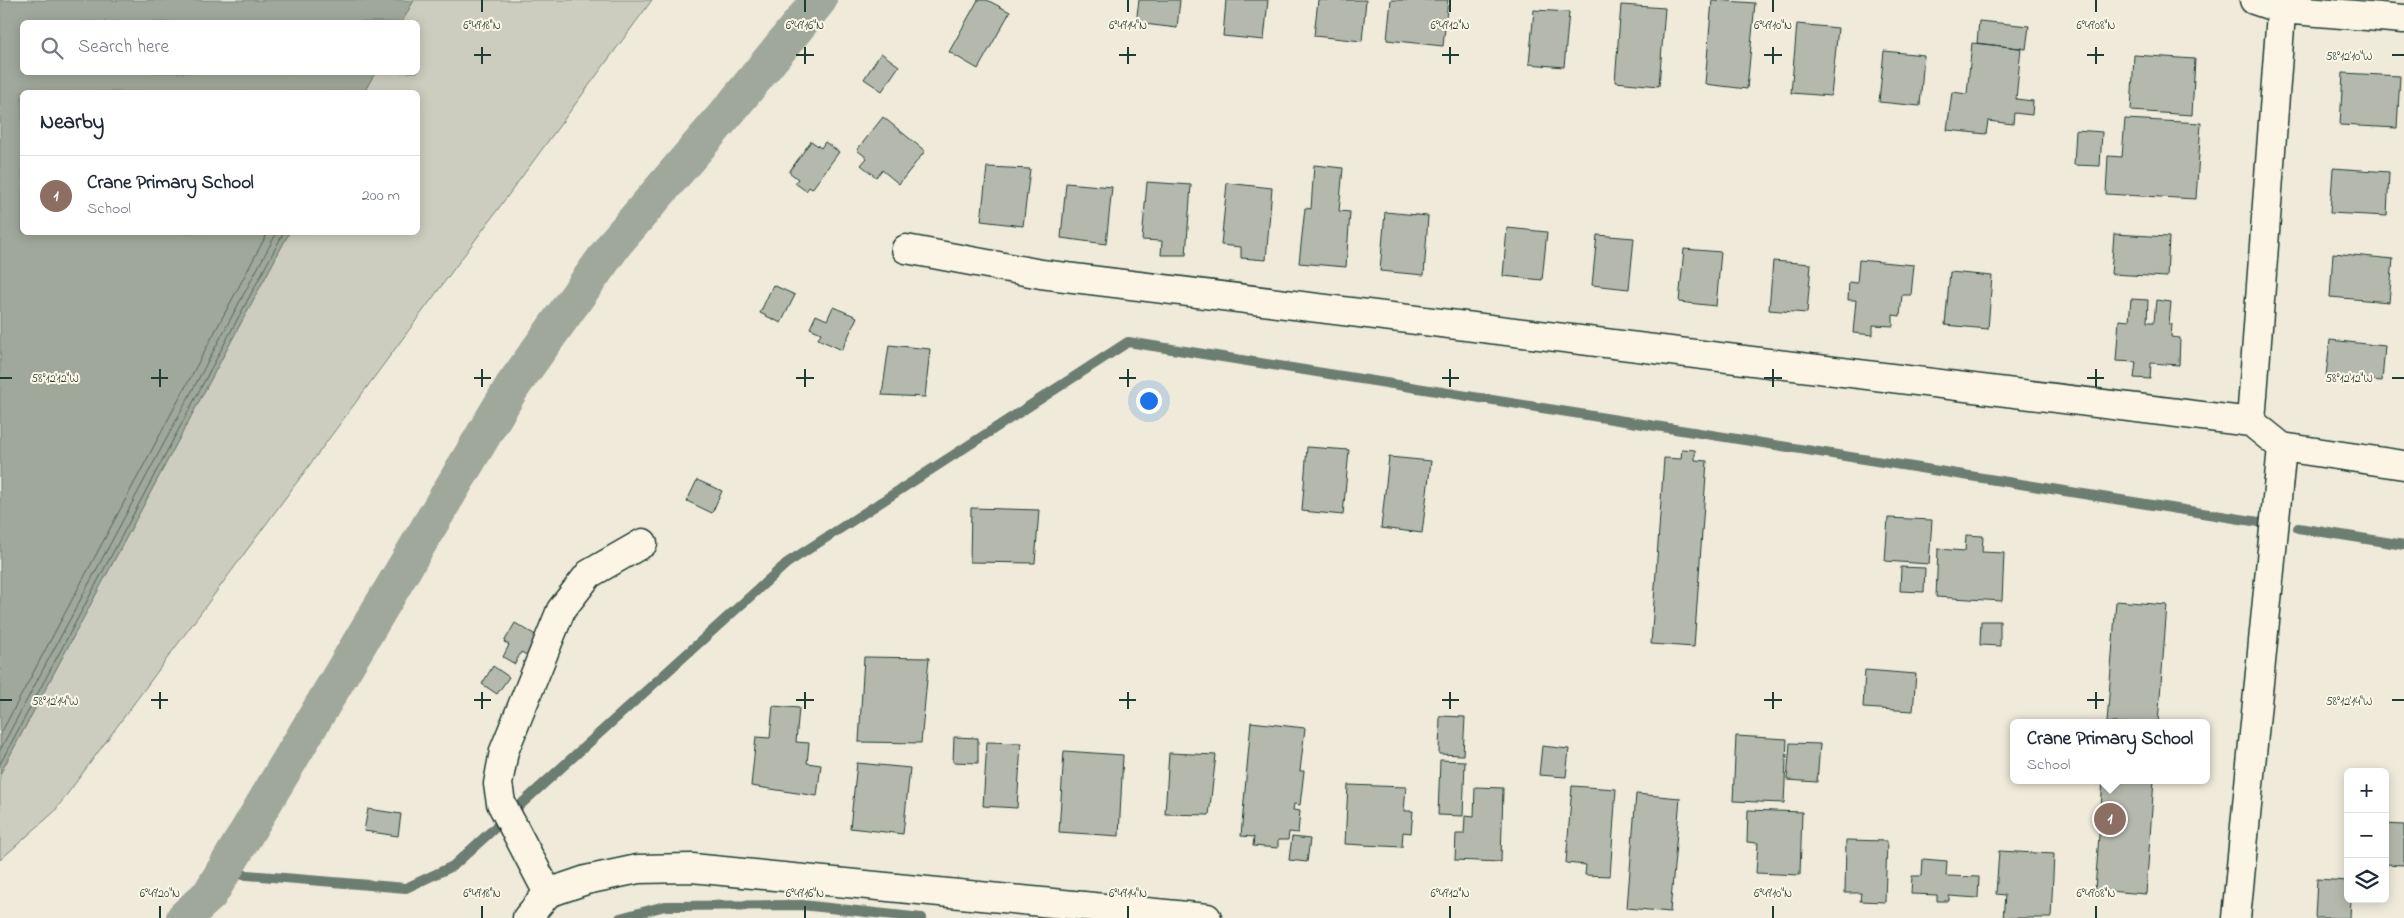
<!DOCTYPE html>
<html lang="en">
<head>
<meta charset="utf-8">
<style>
  :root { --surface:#fff; --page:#f2f2f3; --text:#1f2937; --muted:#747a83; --line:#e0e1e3; --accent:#c8321e }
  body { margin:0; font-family:"Indie Flower",sans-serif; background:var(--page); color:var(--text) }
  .controls { position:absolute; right:15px; bottom:15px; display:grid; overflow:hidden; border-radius:8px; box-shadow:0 2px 12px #0003 }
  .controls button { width:45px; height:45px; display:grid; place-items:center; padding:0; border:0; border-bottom:1px solid var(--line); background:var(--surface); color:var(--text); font:25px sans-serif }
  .you { position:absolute; left:1148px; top:400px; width:18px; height:18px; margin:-12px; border:4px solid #fff; border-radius:50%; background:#1a73e8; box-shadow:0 0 0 8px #1a73e833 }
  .badge { display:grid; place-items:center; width:32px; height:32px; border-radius:50%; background:var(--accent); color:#fff; font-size:16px; font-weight:700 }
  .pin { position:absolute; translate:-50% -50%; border:2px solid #fff; box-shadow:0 1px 5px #0006 }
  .popup { position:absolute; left:2010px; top:719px; width:200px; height:65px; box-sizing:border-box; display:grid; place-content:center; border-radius:8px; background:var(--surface); filter:drop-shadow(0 1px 4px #0005); font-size:16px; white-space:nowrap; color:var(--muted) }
  .popup b { font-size:19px; color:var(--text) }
  .popup::after { content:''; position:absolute; left:50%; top:100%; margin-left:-10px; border:10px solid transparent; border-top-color:var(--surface) }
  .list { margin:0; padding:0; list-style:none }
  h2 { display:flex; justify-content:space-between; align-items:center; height:65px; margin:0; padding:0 20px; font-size:21px }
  h2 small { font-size:16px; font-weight:400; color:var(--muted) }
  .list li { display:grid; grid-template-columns:32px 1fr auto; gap:15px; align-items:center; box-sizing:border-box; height:80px; padding:0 20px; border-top:1px solid var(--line) }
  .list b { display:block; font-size:19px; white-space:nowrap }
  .list p { margin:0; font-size:16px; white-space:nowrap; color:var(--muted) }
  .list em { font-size:16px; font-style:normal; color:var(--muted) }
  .icon { flex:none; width:28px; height:28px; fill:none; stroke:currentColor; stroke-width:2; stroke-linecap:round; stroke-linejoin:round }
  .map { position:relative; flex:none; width:2404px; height:918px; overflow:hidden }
  .search { position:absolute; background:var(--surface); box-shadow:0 2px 12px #0003; left:20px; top:20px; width:400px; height:55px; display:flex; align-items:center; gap:12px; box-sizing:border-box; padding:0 18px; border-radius:8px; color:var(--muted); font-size:19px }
  .panel { position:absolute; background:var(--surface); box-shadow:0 2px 12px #0003; left:20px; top:90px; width:400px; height:145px; border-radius:8px }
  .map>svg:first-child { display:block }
</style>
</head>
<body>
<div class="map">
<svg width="2404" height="918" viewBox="0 0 2404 918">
  <rect width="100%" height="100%" fill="#efeada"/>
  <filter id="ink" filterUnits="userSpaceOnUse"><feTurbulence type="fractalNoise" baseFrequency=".02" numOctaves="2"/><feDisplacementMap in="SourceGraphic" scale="10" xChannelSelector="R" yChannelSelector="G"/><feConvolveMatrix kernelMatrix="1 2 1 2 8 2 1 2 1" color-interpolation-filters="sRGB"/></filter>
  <g filter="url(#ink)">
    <path fill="#cccdbf" stroke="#76857a" d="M414,0h238l-598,812 -54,48v-86l289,-541 129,-1v-140h-54l11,-19 43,-1v-50h-16z"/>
    <path fill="#9fa89a" stroke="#6c7d71" d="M0,0h414l-12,22h-380v50l353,1 -11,19h-342v140l267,1 -289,541z"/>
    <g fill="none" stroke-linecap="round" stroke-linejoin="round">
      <path stroke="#52685d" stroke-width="1" d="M0,735l268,-503
        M0,750l277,-518
        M0,764l284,-532"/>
      <path stroke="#6c7d71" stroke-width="10" d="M2298,528l106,17
        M223,873l183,15 47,-22 334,-303 341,-221 1131,180
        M620,918l45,-12 137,-1 120,13"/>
      <path stroke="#9fa89a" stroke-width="36" d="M184,918l26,-24 302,-507 104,-145 115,-134 88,-108"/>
    </g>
    <path fill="#b5b9ad" stroke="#1f3d34" d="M978,0h9l23,12 -32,57 -29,-17z
      M1139,0h41l-3,28 -41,-5z
      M1226,0h42l-4,40 -41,-4z
      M1318,0h48l-4,41 -48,-5z
      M1391,0h57l-5,46 -56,-6z
      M1712,0l43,3 -8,86 -42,-5z
      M1621,5l44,3 -6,78 -44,-4z
      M1534,10l35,2 -5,55 -35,-3z
      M1979,21l50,5 -3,23 -49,-6z
      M1797,24l41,4 -7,68 -40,-3z
      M1972,43l49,5 -5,51 17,2 -1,14 -18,-2 -1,11 -25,-3 -2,13 -39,-4 5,-38 15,2z
      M1884,51l40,4 -4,51 -41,-4z
      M881,53l18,13 -17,25 -18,-12z
      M2134,55l61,4 -3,56 -61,-4z
      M2343,73l57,3 -3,52 -57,-3z
      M883,117l42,34 -26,33 -17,-14 -6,7 -15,-12 6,-7 -10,-8z
      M2125,119l76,4 -5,76 -90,-5 2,-38 14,1z
      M2076,130l26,2 -2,34 -26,-1z
      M811,141l10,7 4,-6 14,10 -27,37 -3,-2 -3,4 -11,-8 3,-4 -9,-7z
      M1314,165l29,3 -4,43 11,1 -4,55 -47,-4 6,-55 6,1z
      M987,167l43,2 -7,57 -42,-5z
      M2333,168l56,4 -2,44 -57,-3z
      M1147,182l44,3 -5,70h-25l1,-14 -20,-1z
      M1066,183l46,4 -6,57 -45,-6z
      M1227,183l45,5 -6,72 -25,-2v-11l-20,-2z
      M1385,212l43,4 -4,59 -44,-4z
      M1507,228l40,4 -5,48 -39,-4z
      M2114,234l55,3 -2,40 -56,-3z
      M1597,235l37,3 -5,51 -37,-4z
      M1684,249l37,3 -5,54 -37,-4z
      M2333,253l60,6 -4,43 -59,-5z
      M1859,260l55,5 -3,30h-9l-2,21 -7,-1v11l-20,-1v10l-20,-2 3,-33h-8l1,-18 8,1z
      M1773,261l38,3 -4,49 -38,-3z
      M1950,272l42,4 -4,53 -43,-4z
      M773,285l22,10 -14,28 -21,-10z
      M2131,299l17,1 -1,22h7l2,-22 15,2 -2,22h3l-1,13 9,1 -1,27 -28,-2 -1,16 -16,-1 2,-16 -20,-1 3,-41 10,1z
      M833,307l24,10 -15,33 -24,-11 3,-6 -11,-5 6,-13 11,5z
      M2330,340l55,6 -3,35 -56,-5z
      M889,345l41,4 -5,48 -43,-2z
      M1307,447l42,3 -6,65 -41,-4z
      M1682,449l13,1v10l12,1 -13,186 -43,-3 13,-186 17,1z
      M1389,457l42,4 -9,72 -41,-5z
      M697,480l25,11 -10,22 -25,-12z
      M971,508l68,2 -4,53 -65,-1z
      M1888,518l44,2 -3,44 -44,-3z
      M1966,535l17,1 -1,16 22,1 -2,48 -66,-4 2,-48 27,2z
      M1901,567l24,1 -1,24 -24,-1z
      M2116,601l51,4 -9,118h-51z
      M1981,621h19v25l-20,-1z
      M515,623l24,14 -11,19 -7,-4 -6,12 -12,-7 6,-12 -5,-3z
      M864,657l65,1 -8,85 -62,-1z
      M493,666l16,11 -12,17 -15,-10z
      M1865,670l51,4 -3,37 -50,-3z
      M773,706l26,2 -3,34 13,1 -2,20 14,2 -4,31 -66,-10 5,-49 14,1z
      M1440,716l25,1 -2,38 -24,-1z
      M1251,722l54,6 -5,43h4l-4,34 -6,-1 -1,6 7,1 -2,22 -9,-1 -1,8h-10v8l-25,-2 1,-9 -13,-1z
      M1736,736l51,3 -3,64 -51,-2z
      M954,737l24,1v25l-25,-1z
      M987,742l34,1 -4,65 -34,-2z
      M1790,743l30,1 -3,38 -30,-2z
      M1542,746l27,3 -3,28 -27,-2z
      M1064,751l59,4 -4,81 -60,-4z
      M1169,753l47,2 -7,60 -44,-1z
      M1440,760l25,1 -2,55 -25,-1z
      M857,763l53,5 -7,66 -53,-6z
      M2103,780h51l-8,114 -51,-4z
      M1348,785l58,2 -2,24h9l-2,22 -8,-1 -1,15 -57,-3z
      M1572,786l44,3 -6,87 -25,-1 1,-10 -20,-2z
      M1475,787l28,1 -2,74 -46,-2 1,-26h8l1,-18 9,1z
      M1636,794l44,4 -10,114 -43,-4z
      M368,809l33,5 -3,22 -34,-5z
      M1748,810l54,2 -2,63 -44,-2 2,-30 -11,-1z
      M2385,824l19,1v40l-19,-1z
      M1292,837l18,2 -3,23 -18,-2z
      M1846,840l41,1 -2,61 -25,-1 1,-8h-16z
      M1999,851l55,3 -3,64h-48l2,-23 -9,-1z
      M1923,859l24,2 -1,15 33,1 -1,21 -29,-2v5h-12v-6l-26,-1 1,-18h10z
      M2317,879l31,2v18h3l-1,19h-35z"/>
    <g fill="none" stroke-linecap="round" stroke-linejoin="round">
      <defs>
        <path id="street" d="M2254,0l27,9 123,10
          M906,249l135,25 1210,148
          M2282,447l122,18
          M548,893l-47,-90 -3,-19 6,-33 57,-141 28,-36 54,-31
          M527,918l21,-25 38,-13 52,-11 54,-1 515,50
          M2236,918l46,-471 -31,-25 31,-422"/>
      </defs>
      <use href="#street" stroke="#1f3d34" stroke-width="31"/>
      <use href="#street" stroke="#fcf5e5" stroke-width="28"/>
    </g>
  </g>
  <path fill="none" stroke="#1f3d34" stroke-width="2" d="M482,0v12M805,0v12M1128,0v12M1450,0v12M1773,0v12M2096,0v12M482,47v17M805,47v17M1128,47v17M1450,47v17M1773,47v17M2096,47v17M474,55h17M796,55h18M1119,55h17M1442,55h17M1764,55h18M2087,55h17M2392,55h12M160,369v18M482,369v18M805,369v18M1128,369v18M1450,369v18M1773,369v18M2096,369v18M0,378h12M151,378h17M474,378h17M796,378h18M1119,378h17M1442,378h17M1764,378h18M2087,378h17M2392,378h12M160,692v17M482,692v17M805,692v17M1128,692v17M1450,692v17M1773,692v17M2096,692v17M0,700h12M151,700h17M474,700h17M796,700h18M1119,700h17M1442,700h17M1764,700h18M2087,700h17M2392,700h12M160,906v12M482,906v12M805,906v12M1128,906v12M1450,906v12M1773,906v12M2096,906v12"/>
  <g font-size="12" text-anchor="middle" fill="#1f3d34" stroke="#fcf5e5" stroke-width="4" stroke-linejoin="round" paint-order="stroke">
    <text x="482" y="29">6°49'18"N</text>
    <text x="805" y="29">6°49'16"N</text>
    <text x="1128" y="29">6°49'14"N</text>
    <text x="1450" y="29">6°49'12"N</text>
    <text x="1773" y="29">6°49'10"N</text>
    <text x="2096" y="29">6°49'08"N</text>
    <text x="2349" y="60">58°12'10"W</text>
    <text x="2349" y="382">58°12'12"W</text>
    <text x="55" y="382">58°12'12"W</text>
    <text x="2349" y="705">58°12'14"W</text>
    <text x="55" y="705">58°12'14"W</text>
    <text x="160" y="897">6°49'20"N</text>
    <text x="482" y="897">6°49'18"N</text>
    <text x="805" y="897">6°49'16"N</text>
    <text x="1128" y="897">6°49'14"N</text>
    <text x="1450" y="897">6°49'12"N</text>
    <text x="1773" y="897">6°49'10"N</text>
    <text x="2096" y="897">6°49'08"N</text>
  </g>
</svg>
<div class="controls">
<button>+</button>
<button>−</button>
<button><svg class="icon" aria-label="layers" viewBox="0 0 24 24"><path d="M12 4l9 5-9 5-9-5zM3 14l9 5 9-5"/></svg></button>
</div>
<div class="you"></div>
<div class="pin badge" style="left:2110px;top:819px;background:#8d6e63">1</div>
<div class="popup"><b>Crane Primary School</b>School</div>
<div class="search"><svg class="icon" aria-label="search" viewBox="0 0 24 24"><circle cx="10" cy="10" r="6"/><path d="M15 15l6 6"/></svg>Search here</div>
<section class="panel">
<h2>Nearby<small></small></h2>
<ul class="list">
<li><span class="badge" style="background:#8d6e63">1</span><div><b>Crane Primary School</b><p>School</p></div><em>200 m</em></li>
</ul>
</section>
</div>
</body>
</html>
